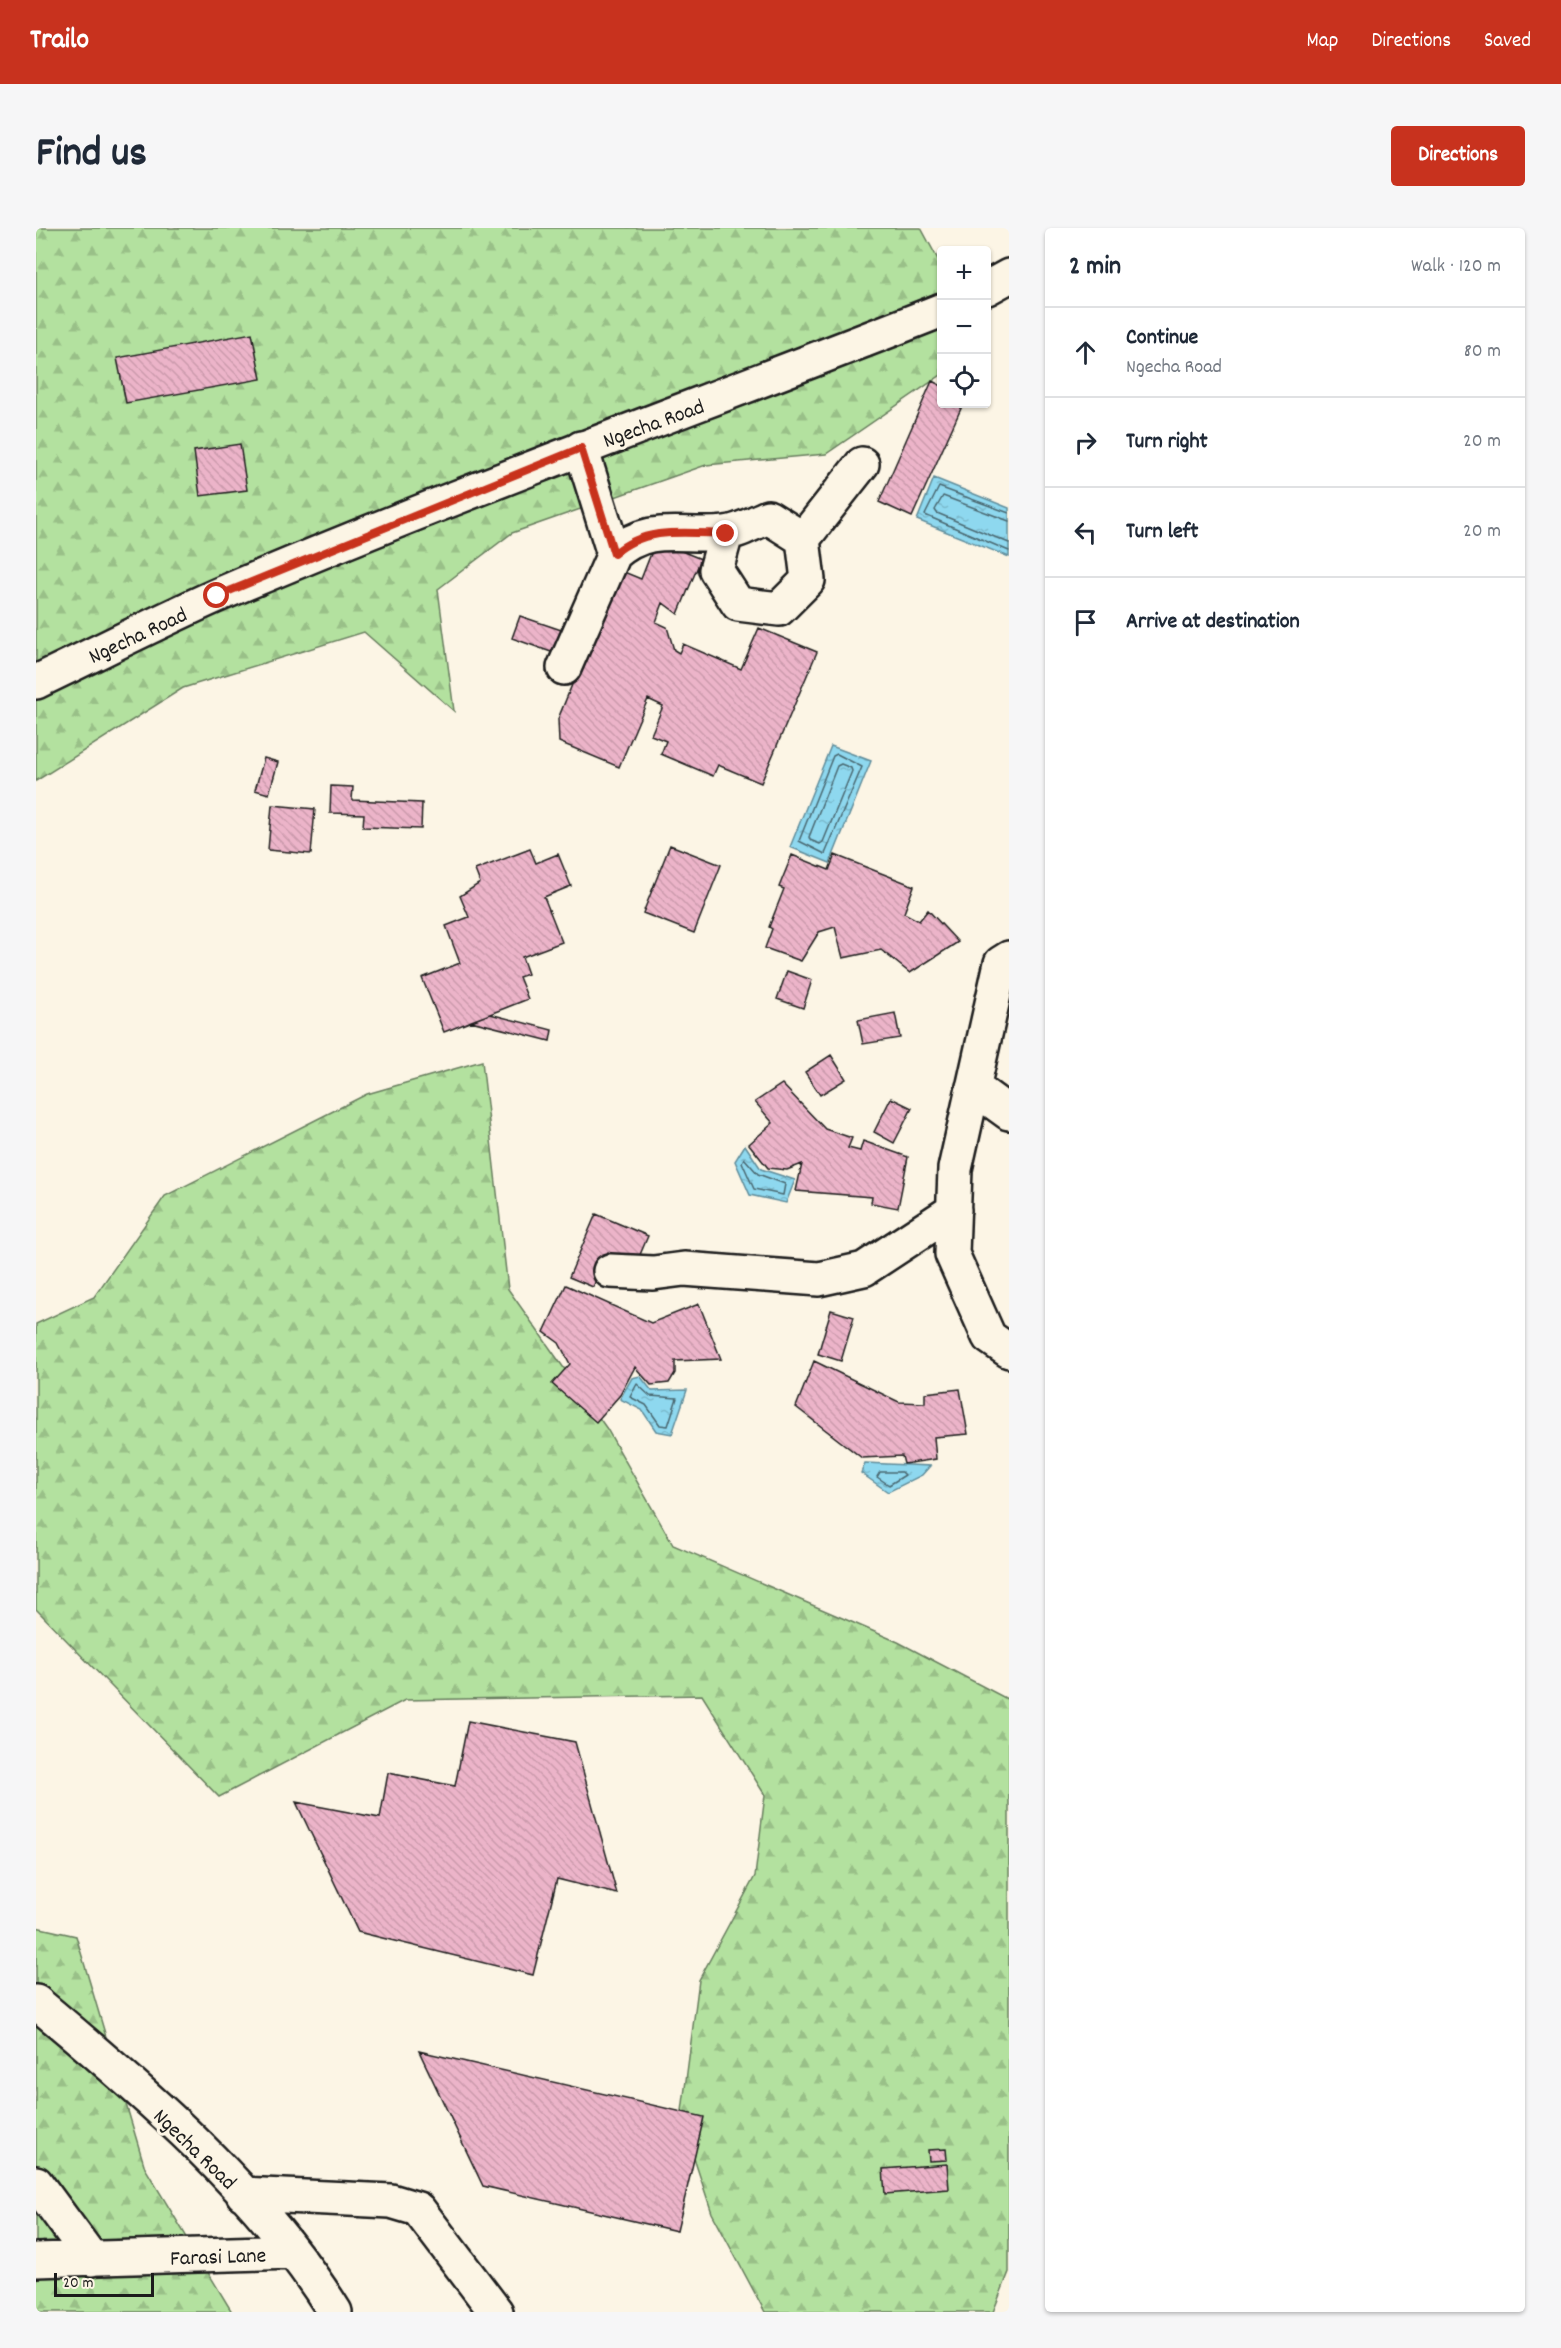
<!DOCTYPE html>
<html lang="en">
<head>
<meta charset="utf-8">
<style>
  :root { --surface:#fff; --page:#f6f6f7; --text:#1f2937; --muted:#747a83; --line:#e0e1e3; --accent:#c8321e }
  body { margin:0; font-family:Dekko,sans-serif; background:var(--page); color:var(--text) }
  .controls { position:absolute; right:18px; top:18px; display:grid; overflow:hidden; border-radius:6px; box-shadow:0 2px 4px #0004 }
  .controls button { width:54px; height:54px; display:grid; place-items:center; padding:0; border:0; border-bottom:2px solid var(--line); background:var(--surface); color:var(--text); font:30px sans-serif }
  .scale { position:absolute; left:18px; bottom:15px; width:100px; box-sizing:border-box; padding-left:6px; border:3px solid #1c1c1c; border-top:0; font-size:16px; line-height:21px; white-space:nowrap; color:#1c1c1c; -webkit-text-stroke:4px #fcf5e5; paint-order:stroke }
  .stop { position:absolute; width:18px; height:18px; margin:-14px; border:4px solid #c8321e; border-radius:50%; background:#fff }
  .stop.end { background:#c8321e; border-color:#fff; box-shadow:0 2px 6px #0008 }
  .list { margin:0; padding:0; list-style:none }
  h2 { display:flex; justify-content:space-between; align-items:center; height:78px; margin:0; padding:0 24px; font-size:26px }
  h2 small { font-size:20px; font-weight:400; color:var(--muted) }
  .list li { display:grid; grid-template-columns:39px 1fr auto; gap:18px; align-items:center; box-sizing:border-box; height:90px; padding:0 24px; border-top:2px solid var(--line) }
  .list b { display:block; font-size:22px; white-space:nowrap }
  .list p { margin:0; font-size:20px; white-space:nowrap; color:var(--muted) }
  .list em { font-size:20px; font-style:normal; color:var(--muted) }
  .icon { flex:none; width:33px; height:33px; fill:none; stroke:currentColor; stroke-width:2; stroke-linecap:round; stroke-linejoin:round }
  .map { position:relative; flex:none; width:973px; height:2084px; overflow:hidden; border-radius:6px }
  header { display:flex; align-items:center; gap:36px; box-sizing:border-box; height:84px; padding:0 30px; background:var(--accent); color:#fff }
  header strong { font-size:28px }
  nav { display:flex; gap:33px; margin-inline-start:auto; font-size:21px }
  .intro { display:flex; align-items:center; justify-content:space-between; box-sizing:border-box; height:144px; padding:0 36px }
  h1 { margin:0; font-size:42px }
  .button { padding:15px 27px; border-radius:6px; background:var(--accent); color:#fff; font-size:21px; font-weight:700 }
  main { display:flex; gap:36px; padding:0 36px }
  aside { flex:1; background:var(--surface); border-radius:6px; box-shadow:0 2px 4px #0004 }
  .map>svg:first-child { display:block }
</style>
</head>
<body>
<header>
<strong>Trailo</strong>
<nav><a>Map</a><a>Directions</a><a>Saved</a></nav>
</header>
<div class="intro"><h1>Find us</h1><a class="button">Directions</a></div>
<main>
<div class="map">
<svg width="973" height="2084" viewBox="0 0 973 2084">
  <defs>
    <pattern id="forest-firs" width="22" height="20" patternUnits="userSpaceOnUse" patternTransform="scale(1.5)"><rect width="22" height="20" fill="#b3e19f"/><path d="M5 1l3.5 6h-7zM16 11l3.5 6h-7z" fill="#99c088"/></pattern>
    <pattern id="water-ripples" width="26" height="14" patternUnits="userSpaceOnUse" patternTransform="scale(1.5)"><rect width="26" height="14" fill="#8ed8ef"/><path d="M2 4q2-2 4 0t4 0M15 11q2-2 4 0t4 0" fill="none" stroke="#7ab9cc"/></pattern>
    <pattern id="building-back-hatch" width="6" height="6" patternUnits="userSpaceOnUse" patternTransform="scale(1.5)"><rect width="6" height="6" fill="#ecb4c9"/><path d="M-1 5l2 2M0 0l6 6M5-1l2 2" fill="none" stroke="#ca9aac"/></pattern>
  </defs>
  <rect width="100%" height="100%" fill="#fcf5e5"/>
  <filter id="ink" filterUnits="userSpaceOnUse"><feTurbulence type="fractalNoise" baseFrequency=".0167" numOctaves="2"/><feDisplacementMap in="SourceGraphic" scale="12" xChannelSelector="R" yChannelSelector="G"/><feConvolveMatrix kernelMatrix="1 2 1 2 8 2 1 2 1" color-interpolation-filters="sRGB"/></filter>
  <g filter="url(#ink)">
    <path fill="url(#forest-firs)" stroke="#687e5e" stroke-width="1.5" d="M0,0h885l20,37v110l-115,79 -120,11 -194,68 -74,56 16,122 -90,-79 -181,56 -147,93z
      M446,833l26,228 99,140 66,116 225,97 111,58v572l-16,40h-228l-53,-99 -31,-94 18,-139 56,-104 10,-81 -63,-100 -297,5 -186,97 -183,-188v-285l58,-27 71,-101 202,-102z
      M0,1699l40,9 69,232 87,144h-196z"/>
    <path fill="url(#water-ripples)" stroke="#608d9b" stroke-width="1.5" d="M898,250l75,30v49l-92,-37z
      M795,518l40,15 -41,102 -40,-16z
      M709,917l16,24 34,11 -9,23 -36,-8 -15,-34z
      M604,1148l12,15 35,-1 -15,44 -16,-3 -14,-21 -22,-11 12,-21z
      M829,1235l65,3 -8,9 -34,17 -27,-19z"/>
    <g fill="none" stroke-linecap="round" stroke-linejoin="round">
      <path stroke="#4a6770" stroke-width="1.5" d="M973,285l-70,-26 -14,28 84,36
        M973,293l-66,-25 -8,14 2,3 72,30
        M801,526l25,13 -37,87 -26,-13 34,-85z
        M805,536l10,4 1,3 -29,71 -3,2 -10,-4 -1,-3 28,-71z
        M708,930l14,16 27,10 -2,11 -29,-6 -12,-27z
        M601,1156l13,12 27,2 -9,28 -8,-1 -14,-20 -16,-8z
        M844,1244h22l3,3 -16,10 -12,-8z"/>
    </g>
    <path fill="url(#building-back-hatch)" stroke="#1c1c1c" stroke-width="1.5" d="M216,105l9,46 -135,24 -9,-45z
      M896,153l10,5v18h21l-51,113 -33,-15z
      M204,216l7,46 -47,6 -6,-45z
      M620,313l45,18 -23,55 -15,-11 -7,19 11,5 7,23 5,3 4,-9 58,25 18,-41 58,24 -56,131 -43,-18 -5,11 -52,-22 5,-13 -15,-6 12,-29 -15,-7 -29,68 -60,-25 -1,-23 61,-149 22,9z
      M484,388l53,18 -8,23 -53,-19z
      M228,530l14,4 -9,32 -14,-4z
      M295,558l22,1 -1,13 70,3 -1,26 -58,-2 1,-13 -34,-1z
      M236,577l43,4 -4,45 -43,-4z
      M634,617l51,20 -27,68 -51,-20z
      M494,621l6,14 22,-9 13,32 -27,11 18,45 -40,15 6,17 -9,3 9,22 -84,33 -22,-54 38,-15 -14,-37 23,-9 -9,-21 20,-13 -5,-13z
      M756,627l37,15 6,-15 79,31 -10,27 15,8 9,-11 30,32 -48,31 -29,-23 -38,8 -8,-31 -16,5 -18,29 -36,-13 7,-19 -3,-2 15,-38 -5,-2z
      M751,743l25,9 -9,28 -26,-9z
      M859,785l5,25 -37,6 -5,-24z
      M454,786l62,16 -2,11 -79,-20z
      M795,827l15,24 -26,16 -15,-23z
      M746,856l43,45 27,9 -4,10 12,3 3,-10 45,16 -10,51 -27,-5 1,-6 -76,-6 6,-27 -15,6 -19,-2 -19,-24 24,-21 -18,-21z
      M855,870l21,10 -18,35 -20,-11z
      M560,986l52,22 -12,28 -28,-12 -15,35 -24,-10z
      M530,1057l85,38 48,-19 22,55 -46,2v12l-6,10 -18,2 -16,-18 -15,28 -24,27 -44,-38 18,-20 -11,-21 -15,-11z
      M795,1082l23,7 -13,44 -23,-7z
      M778,1133l85,41 26,1v-10l35,-4 8,45 -34,3 2,22 -32,5 -2,-8 -40,2 -66,-51z
      M432,1493l107,21 42,152 -60,-15 -24,96 -175,-43 -62,-130 84,16 8,-45 67,13z
      M383,1823l285,66 -27,114 -194,-45z
      M910,1921l1,11 -18,1 -1,-11z
      M911,1936l2,25 -64,5 -2,-25z"/>
    <g fill="none" stroke-linecap="round" stroke-linejoin="round">
      <defs>
        <path id="minor" d="M545,220l33,106
          M767,311l59,-75
          M528,440l50,-114c36,-32 68,-16 111,-21 14,-1 30,-11 43,-16l35,22 5,41 -29,29 -41,-5 -22,-34 10,-36
          M973,730l-8,5 -46,206 -3,85 37,83 20,14
          M937,859l36,26
          M574,1043l43,2 31,-4 135,10 45,-10 90,-59
          M0,1774c108,90 225,190 299,310
          M0,1955l56,76
          M207,1966l148,7 27,8 78,103
          M0,2032l257,-8"/>
        <path id="major" d="M951,60l22,-12
          M0,454c61,-29 121,-60 182,-87 238,-102 483,-190 724,-285"/>
      </defs>
      <use href="#minor" stroke="#1c1c1c" stroke-width="38"/>
      <use href="#major" stroke="#1c1c1c" stroke-width="38"/>
      <use href="#minor" stroke="#fcf5e5" stroke-width="33"/>
      <use href="#major" stroke="#fcf5e5" stroke-width="33"/>
    </g>
  </g>
  <g fill="none" stroke-linecap="round" stroke-linejoin="round" filter="url(#ink)">
    <path stroke="#c8321e" stroke-width="8" d="M181,368l364,-148 33,106c31,-28 73,-21 112,-20"/>
  </g>
  <g text-anchor="middle" stroke-width="6" stroke-linejoin="round" paint-order="stroke">
    <g font-size="22" fill="#1c1c1c" stroke="#fcf5e5">
      <text transform="translate(617 194) rotate(-20)" y="8">Ngecha Road</text>
      <text transform="translate(101 406) rotate(-25)" y="8">Ngecha Road</text>
      <text transform="translate(160 1920) rotate(44)" y="8">Ngecha Road</text>
      <text transform="translate(182 2027) rotate(-2)" y="8">Farasi Lane</text>
    </g>
  </g>
</svg>
<div class="controls">
<button>+</button>
<button>−</button>
<button><svg class="icon" aria-label="locate" viewBox="0 0 24 24"><circle cx="12" cy="12" r="6"/><path d="M12 2v4M12 18v4M2 12h4M18 12h4"/></svg></button>
</div>
<div class="scale">20 m</div>
<div class="stop" style="left:181px;top:368px"></div>
<div class="stop end" style="left:690px;top:306px"></div>
</div>
<aside>
<h2>2 min<small>Walk · 120 m</small></h2>
<ul class="list">
<li><svg class="icon" aria-label="ahead" viewBox="0 0 24 24"><path d="M12 20V5M6 11l6-6 6 6"/></svg><div><b>Continue</b><p>Ngecha Road</p></div><em>80 m</em></li>
<li><svg class="icon" aria-label="right" viewBox="0 0 24 24"><path d="M7 20v-9h11M14 6l5 5-5 5"/></svg><div><b>Turn right</b></div><em>20 m</em></li>
<li><svg class="icon" aria-label="left" viewBox="0 0 24 24"><path d="M17 20v-9H6M10 6l-5 5 5 5"/></svg><div><b>Turn left</b></div><em>20 m</em></li>
<li><svg class="icon" aria-label="arrive" viewBox="0 0 24 24"><path d="M6 21V4h12l-3 4 3 4H6"/></svg><div><b>Arrive at destination</b></div></li>
</ul>
</aside>
</main>
</body>
</html>
